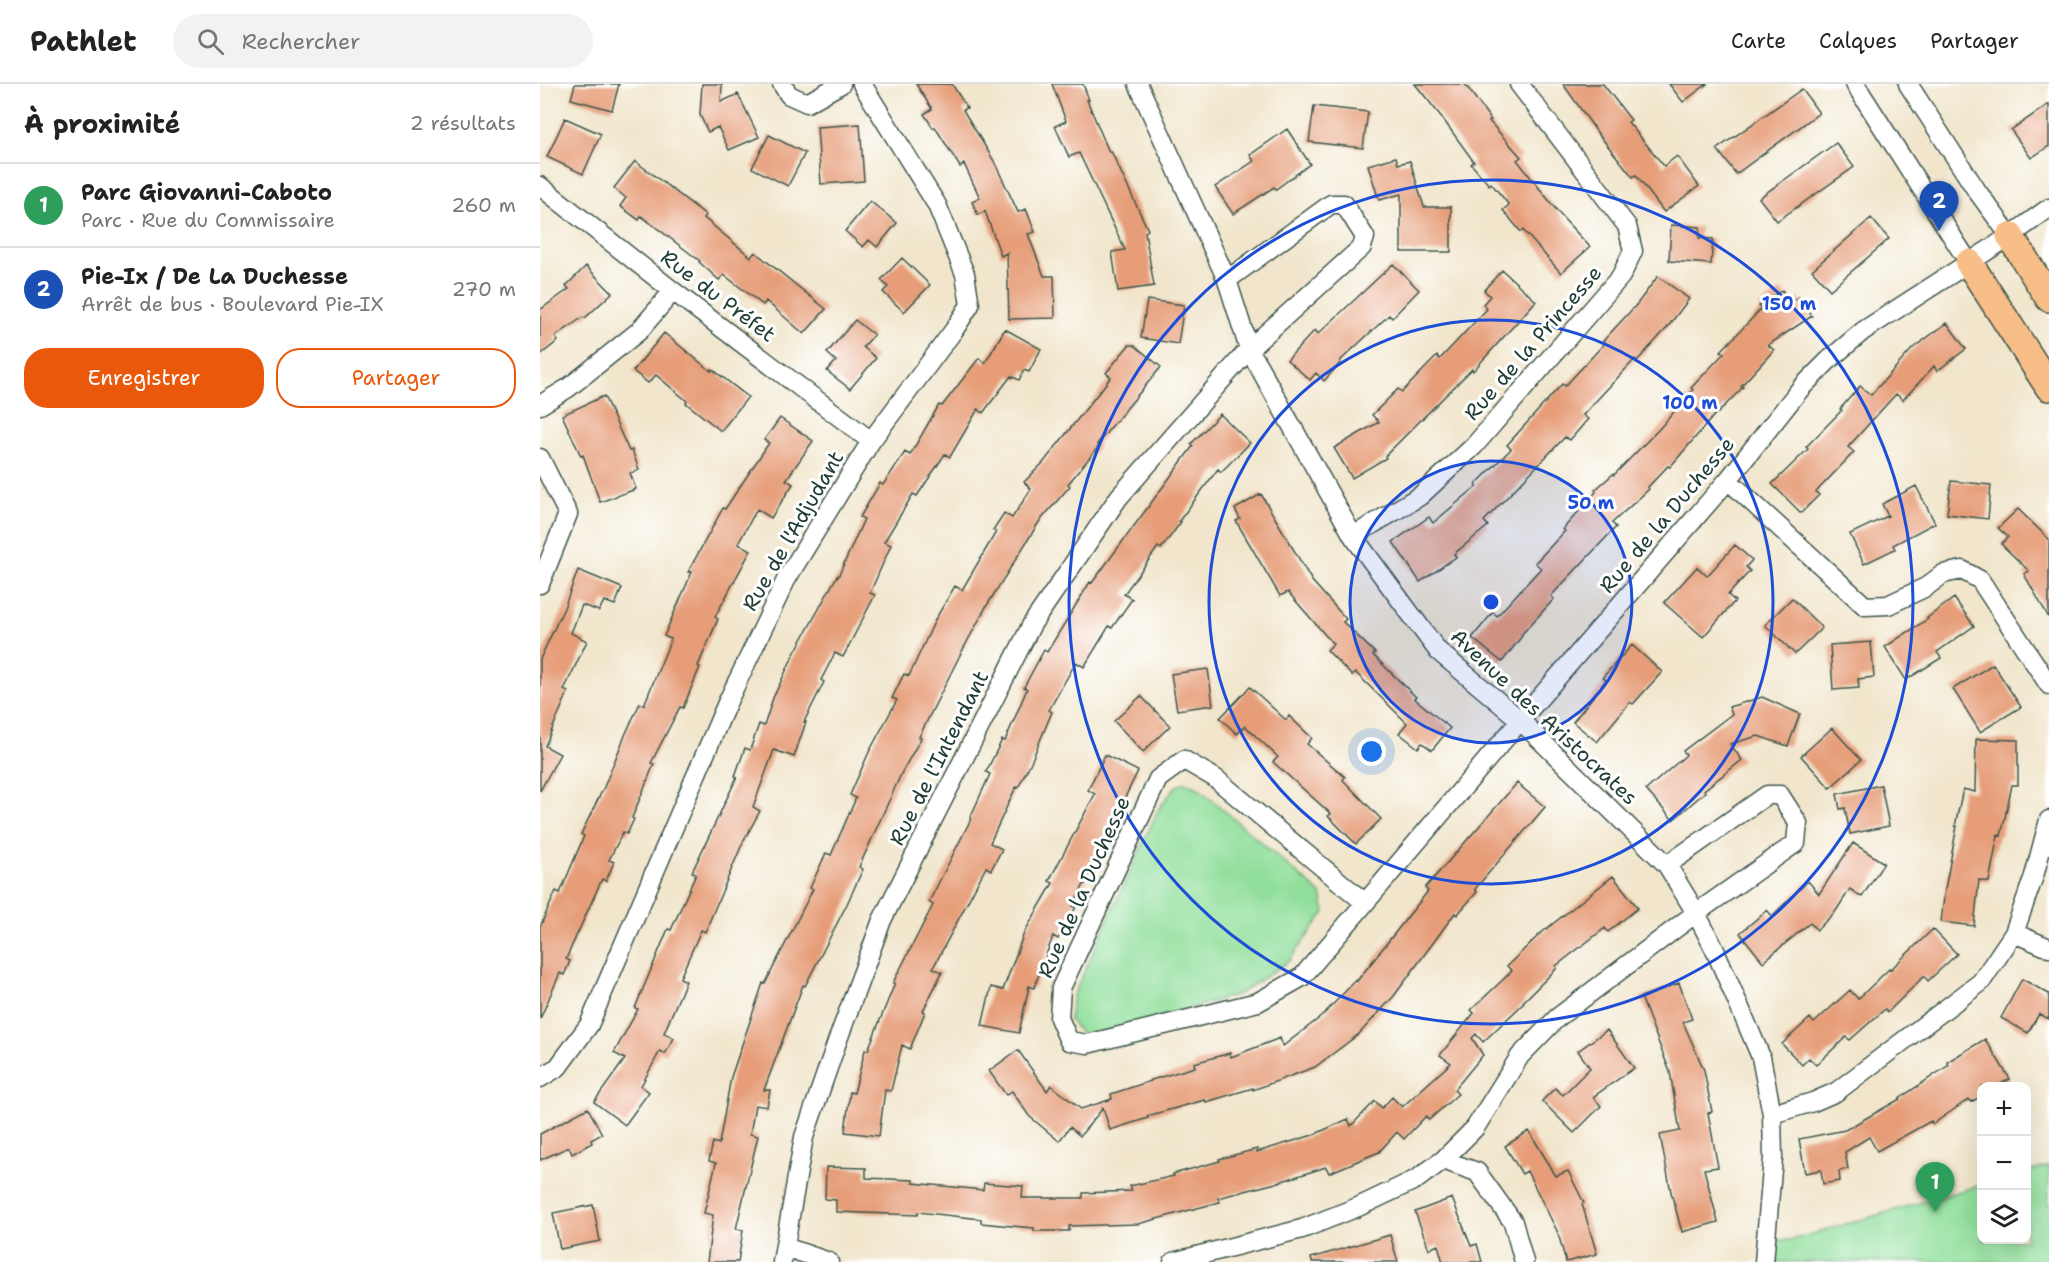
<!DOCTYPE html>
<html lang="fr">
<head>
<meta charset="utf-8">
<style>
  :root { --surface:#fff; --page:#f2f2f2; --text:#222; --muted:#767676; --line:#e0e0e0; --accent:#ea580c }
  body { margin:0; font-family:"Shantell Sans",sans-serif; background:var(--page); color:var(--text) }
  .controls { position:absolute; right:18px; bottom:18px; display:grid; overflow:hidden; border-radius:12px; box-shadow:0 6px 24px #0002 }
  .controls button { width:54px; height:54px; display:grid; place-items:center; padding:0; border:0; border-bottom:2px solid var(--line); background:var(--surface); color:var(--text); font:30px sans-serif }
  .you { position:absolute; left:832px; top:668px; width:21px; height:21px; margin:-15px; border:4px solid #fff; border-radius:50%; background:#1a73e8; box-shadow:0 0 0 9px #1a73e833 }
  .badge { display:grid; place-items:center; width:39px; height:39px; border-radius:50%; background:var(--accent); color:#fff; font-size:20px; font-weight:700 }
  .pin { position:absolute; translate:-50% -50px; filter:drop-shadow(0 2px 3px #0008) }
  .pin::after { content:''; position:absolute; top:32px; width:21px; height:18px; background:inherit; clip-path:polygon(0 0,100% 0,50% 100%) }
  .list { margin:0; padding:0; list-style:none }
  h2 { display:flex; justify-content:space-between; align-items:center; height:78px; margin:0; padding:0 24px; font-size:26px }
  h2 small { font-size:20px; font-weight:400; color:var(--muted) }
  .list li { display:grid; grid-template-columns:39px 1fr auto; gap:18px; align-items:center; box-sizing:border-box; height:84px; padding:0 24px; border-top:2px solid var(--line) }
  .list b { display:block; font-size:22px; white-space:nowrap }
  .list p { margin:0; font-size:20px; white-space:nowrap; color:var(--muted) }
  .list em { font-size:20px; font-style:normal; color:var(--muted) }
  .actions { display:flex; gap:12px; padding:18px 24px }
  .actions a { flex:1; padding:14px 0; border:2px solid var(--accent); border-radius:24px; text-align:center; font-size:21px; color:var(--accent) }
  .actions .main { background:var(--accent); color:#fff }
  .icon { flex:none; width:33px; height:33px; fill:none; stroke:currentColor; stroke-width:2; stroke-linecap:round; stroke-linejoin:round }
  .map { position:relative; flex:none; width:1509px; height:1178px; overflow:hidden }
  header { display:flex; align-items:center; gap:36px; box-sizing:border-box; height:84px; padding:0 30px; background:var(--surface); border-bottom:2px solid var(--line) }
  header strong { font-size:28px }
  nav { display:flex; gap:33px; margin-inline-start:auto; font-size:21px }
  .search { width:420px; height:54px; background:var(--page); display:flex; align-items:center; gap:15px; box-sizing:border-box; padding:0 21px; border-radius:33px; color:var(--muted); font-size:22px }
  main { display:flex }
  aside { flex:1; background:var(--surface) }
  .map>svg:first-child { display:block }
</style>
</head>
<body>
<header>
<strong>Pathlet</strong>
<div class="search"><svg class="icon" aria-label="search" viewBox="0 0 24 24"><circle cx="10" cy="10" r="6"/><path d="M15 15l6 6"/></svg>Rechercher</div>
<nav><a>Carte</a><a>Calques</a><a>Partager</a></nav>
</header>
<main>
<aside>
<h2>À proximité<small>2 résultats</small></h2>
<ul class="list">
<li><span class="badge" style="background:#2e9e5b">1</span><div><b>Parc Giovanni-Caboto</b><p>Parc · Rue du Commissaire</p></div><em>260 m</em></li>
<li><span class="badge" style="background:#1a4fb4">2</span><div><b>Pie-Ix / De La Duchesse</b><p>Arrêt de bus · Boulevard Pie-IX</p></div><em>270 m</em></li>
</ul>
<div class="actions"><a class="main">Enregistrer</a><a>Partager</a></div>
</aside>
<div class="map">
<svg width="1509" height="1178" viewBox="0 0 1509 1178">
  <rect width="100%" height="100%" fill="#fff"/>
  <filter id="ink" filterUnits="userSpaceOnUse"><feTurbulence type="fractalNoise" baseFrequency=".0167" numOctaves="2"/><feDisplacementMap in="SourceGraphic" scale="12" xChannelSelector="R" yChannelSelector="G"/><feConvolveMatrix kernelMatrix="1 2 1 2 8 2 1 2 1" color-interpolation-filters="sRGB"/></filter>
  <filter id="wash" filterUnits="userSpaceOnUse"><feTurbulence type="fractalNoise" baseFrequency=".008" numOctaves="4" result="noise"/><feDisplacementMap in="SourceGraphic" scale="24" xChannelSelector="R" yChannelSelector="G"/><feGaussianBlur stdDeviation="1.35" result="paint"/><feColorMatrix in="noise" values="0 0 0 0 0 0 0 0 0 0 0 0 0 0 0 0 0 1.4 0 .05"/><feComposite in="paint" operator="in"/></filter>
  <g filter="url(#wash)">
    <rect width="100%" height="100%" fill="#f1e6cc"/>
    <path fill="#92df9c" stroke="#588e68" stroke-width="1.5" d="M645,698l13,6 123,106 4,18 -36,49 -50,33 -154,45 -16,-20 4,-23 85,-186 17,-23z
      M1509,1082v96h-285l2,-22h25l190,-55 1,55h44l1,-68z"/>
    <g id="blocks">
      <path fill="#e69d78" d="M35,0h44l-7,26 -41,-11z
        M162,0h20l-1,18 17,-8 21,43 -30,13 -11,-23 -10,5 -8,-17z
        M376,0h36l15,24 -4,2 31,51 24,51 8,-3 9,23 -7,2 16,42h10l1,42 -46,1 -2,-66 -6,3 -16,-45 -7,4 -6,-13 8,-4 -16,-34 -4,3 -25,-40 -2,1 -9,-14 8,-5z
        M512,0h31l6,16h-2l22,52 2,-1 37,79 -3,2 9,54 -36,5 -6,-39 13,-2 -46,-97 -10,4 -14,-31 11,-5z
        M875,0h50l26,36 -2,1 32,36 -4,3 45,57 28,30 -29,26 -38,-43 -2,2 -18,-22 6,-5 -18,-22 -2,2 -18,-21 3,-2 -34,-47z
        M1023,0h40l28,36 -3,2 36,44 13,-10 22,30 -35,26 -28,-37 -3,2 -34,-42z
        M1129,0h38l-24,18z
        M1262,5l17,24 -83,61 -19,-25z
        M1509,20v42l-18,12 -20,-28z
        M774,22l54,6 -5,36 -54,-6z
        M25,34l36,16 -18,40 -36,-17z
        M320,40l4,57 -43,3 -4,-57z
        M747,45l23,35 -34,25 -2,-2 -41,27 -18,-27 39,-26 -4,-6z
        M229,51l36,18 -17,33 -36,-18z
        M1296,59l18,24 -77,54 -18,-23z
        M856,73l2,7 12,-3 14,46h27v45h-50v-58l-22,6 -11,-35z
        M95,77l71,54 -2,3 47,39 4,-5 71,57 -22,25 -38,-33 -3,4 -39,-30 -5,5 -20,-18 1,-1 -59,-45 -2,4 -19,-14 6,-8 -12,-10z
        M330,117l27,22 -20,24 -8,-7 -6,7 -18,-16z
        M1331,134l18,21 -59,51 -18,-20z
        M1131,141l29,2 -1,11 14,1 -2,25 -42,-3z
        M362,174l28,27 -26,27 -21,-20 5,-5 -7,-7z
        M853,180l26,26 -27,28 -3,-3 -49,46 1,1 -17,19 -8,-8 -6,7 -23,-20 28,-30 3,4z
        M46,182l26,27 -27,25 -2,-1 -28,20 3,4 -18,14v-45l29,-21 -3,-3z
        M962,186l34,31 -63,70 -1,-2 -87,87 1,2 -34,20 -18,-30 45,-26 -7,-7 26,-26 4,3 35,-36 3,3 47,-50 -4,-5 7,-8 -6,-6z
        M1118,192l31,23 -22,29 -30,33 -2,-2 -52,56 5,4 -18,21 -5,-3 -81,84 4,5 -34,28 2,3 -36,25 -27,-40 36,-25 4,6 44,-37 -2,-1 36,-36 -4,-4 55,-61 3,2 40,-43 -2,-2 34,-37z
        M1242,206l8,13 9,-6 13,19 -44,29 6,5 -33,36 2,1 -25,26 -1,-1 -47,55 -2,-1 -20,21 1,2 -37,34 4,4 -65,69 3,3 -33,36 1,1 -20,26 -30,-24 21,-26 4,4 44,-48 -6,-5 30,-32 -2,-2 33,-37 -1,-2 18,-16 1,1 46,-47 33,-38 -2,-2 33,-35 -3,-2 40,-42 -2,-3z
        M607,216l37,5 -6,39 -37,-6z
        M315,236l19,15 -11,12 13,11 -26,31 -23,-18 9,-10 -9,-8z
        M1407,239l19,26 -29,22 -3,-5 -31,34 -7,-6 -48,53 6,5 -38,40 3,3 -18,18 -29,-29 36,-35 -2,-2 36,-37 -2,-1 20,-23 11,9 42,-47z
        M465,245l36,20 -12,23 -5,-2 -5,10 -8,-4 -28,37 -5,-4 -28,48 -5,-3 -28,42 -4,-2 -29,48 7,3 -21,48 5,2 -32,62 -8,-4 -14,27 3,2 -20,40h2l-12,35 -20,-7 -21,57 7,4 -17,31 -38,90 -4,-2 -21,48 6,3 -22,52 10,5 -9,16 -5,-3 -19,35 8,6 -24,33 -31,-23 31,-43 -11,-6 24,-44 -3,-1 33,-79 3,1 25,-56 -4,-2 45,-95 -2,-1 10,-28 5,2 9,-26 5,2 9,-28 21,-44 43,-78 1,1 26,-58 -4,-2 20,-34 3,2 22,-33 5,3 29,-50 3,1 37,-48 6,5z
        M124,249l47,38 1,-2 36,28 -27,34 -35,-28 1,-2 -31,-26 -8,8 -15,-12z
        M589,261h5l27,22 -64,77 2,2 -31,38 2,2 -31,36 -53,85 -26,48 -41,82 2,1 -19,34 -43,95 4,2 -16,35 -42,82 -2,-1 -39,105h6l-3,17 -12,-2 -5,29 8,2 -22,93 7,1 -5,32h-31l6,-47 -9,-2 12,-50 -7,-2 4,-19 6,2 12,-67 32,-94 2,1 48,-95 -3,-1 16,-35 5,2 25,-57 -6,-3 19,-43 28,-52 -5,-2 12,-24 5,2 27,-58 19,-32 7,4 34,-58 -3,-2 11,-17 8,5 19,-29 -7,-7 19,-19 68,-86 -5,-4z
        M64,312l25,55 3,-1 7,20 -9,3 6,16 -36,13 -17,-47 -2,1 -19,-41z
        M680,330l30,29 -29,29 -3,-3 -39,52 2,1 -20,27 -3,-2 -34,47 8,5 -20,29 -3,-2 -25,41 -8,-5 -27,48 3,2 -20,48 -14,28 -2,-1 -26,56 12,6 -11,21 -5,-3 -53,101 9,4 -19,39 2,1 -15,37 -8,-4 -11,46 -6,-1 -6,46 -34,-4 5,-40 4,1 11,-43h3l27,-67h-2l40,-78 -4,-3 42,-83 -1,-1 20,-44 -4,-2 16,-32 3,1 22,-52 -3,-2 20,-37 3,2 43,-70 2,1 101,-137 -2,-2z
        M240,334l33,23 -27,39 7,4 -22,34 -14,-9 -19,35 13,6 -36,67 3,2 -20,47 2,1 -17,41 -3,-1 -29,56 3,1 -22,54 2,1 -7,15 -4,-2 -14,28 5,2 -8,19 -4,-2 -36,80 4,2 -6,14 -4,-2 -20,46v-92l16,-36 4,2 24,-57 -3,-2 23,-47 22,-54 14,-30 4,2 27,-66 -7,-3 28,-64h-4l35,-64 2,1 44,-66 -5,-3z
        M1411,397l40,4 -3,34 -41,-5z
        M1376,402l19,37 -42,22 2,4 -31,15 -14,-30 38,-18 -6,-12z
        M721,410l51,87 34,38 -3,3 32,31 -2,2 43,42 -2,1 36,30 -18,22 -10,-7 -4,5 -19,-15 8,-10 -51,-50 -4,3 -25,-26 6,-6 -45,-52 -8,4 -44,-75 4,-2 -5,-10z
        M1478,425l31,30v79l-25,-44 5,-3 -28,-27 7,-7 -10,-9z
        M1195,461l17,15 -6,7 4,4 -22,24 7,6 -32,36 -39,-34 33,-36 10,9z
        M38,486l44,18 -7,17 -11,-4 -5,10 -17,-6 -11,28 16,8 -23,49 4,2 -23,54 15,8 -20,37v-132l24,-51z
        M1252,514l30,30 -27,26 -30,-29z
        M1414,514l20,28 -37,26 4,6 -35,22 -21,-33 43,-28 -1,-1z
        M1331,558l3,35 -16,2 1,9 -26,2 -3,-45z
        M1092,561l30,27 -29,32 -3,-2 -33,40 -24,-20 33,-42 -3,-3z
        M1453,580l28,43 -41,25 -27,-43z
        M668,585l5,36 -36,5 -6,-36z
        M710,603l36,33 3,-4 23,22 -5,6 38,33 -2,3 38,39 -25,25 -28,-28 3,-2 -58,-52 5,-5 -33,-31 -8,8 -17,-16z
        M601,612l29,30 -27,26 -29,-31z
        M1222,613l38,17 -12,32 -30,-10 -28,8 12,16 -38,30 1,2 -32,28 -27,-30 40,-35 -3,-4 49,-37 -3,-7z
        M1292,644l29,32 -31,28 -29,-32z
        M1436,655l42,1v45h-6l-11,51 -3,-1 -9,47 -10,-2 -5,46 -33,-4 4,-33 12,-63h-2l8,-37 12,3z
        M565,671l33,16 -45,91 2,1 -22,43 3,1 -18,32 -5,-3 -19,52 -5,-2 -10,47 -37,-7 9,-39 12,3 21,-57 29,-50 -4,-2 46,-87 -7,-4z
        M977,699l28,24 -70,82 2,3 -20,23 -2,-2 -61,83 -35,38 -44,33 -62,23v-2l-47,14 -1,-2 -58,16 1,2 -38,12 -7,-22 -23,28 -10,-9 -11,14 -30,-25 -17,-25 -6,4 -17,-24 29,-21 29,41 4,-6 30,24 31,-10 -1,-5 40,-13v-1l44,-13 -1,-4 36,-10 1,4 49,-19 3,8 39,-30 34,-36 1,1 71,-90 -3,-3z
        M1341,701l8,41 -39,8 -5,-26 -5,1 -3,-15z
        M1313,759l31,20 -22,34 -12,-8 -14,22 -19,19 -7,-7 -47,39 -23,-29 27,-23 5,6 36,-35 11,13z
        M1073,792l25,32 -30,24 -3,-4 -49,38 1,2 -34,34 1,1 -41,39 -7,-8 -4,4 11,17 -29,35 4,4 -29,26 -3,-4 -22,23 -7,-7 -18,20 -50,21 -3,-6 -50,16 -58,15 2,4 -82,22 -69,2v5h-35v-3l-53,-5v-4l-63,-7v3l-82,-3v-12l-11,-1 1,-32 40,1v10l47,2v3l70,7 1,-7 39,3 -1,12h61v-5l49,-2 -2,-5 44,-10 -1,-2 47,-13 -1,-2 38,-10v3l56,-17 35,-16 3,7 24,-25 7,7 10,-11 10,10 49,-44 -11,-8 34,-42 -3,-3 41,-39 -5,-5 33,-32z
        M1393,845l24,25 -29,27 -4,-5 -36,36 -3,-3 -35,31 -4,-3 -30,28 -7,-7 -7,7 -20,-21 28,-26 4,5 36,-33 8,9 32,-31 1,1z
        M1482,895l27,15v25l-10,-5 -11,19 -27,-15z
        M1139,899l13,36 -9,3 21,48 8,42 -4,1 10,54 -14,2 14,53 -36,10 -11,-40 -11,-57 20,-4 -10,-59 -29,-75z
        M1067,946l27,38 -41,29 8,9 -27,27 -32,-32 13,-13 8,7 27,-27 -12,-17z
        M1445,955l25,40 -13,7h-15v10l-11,6 -2,-3 -36,25 -2,-3 -54,30 -8,-14 -24,15 3,17 -9,2 1,10 -17,3 -2,-14 -16,3 -6,-34 46,-9 55,-31v-1l49,-33 -2,-3z
        M48,1024l14,26 -11,6 1,3 -20,11 -3,-7 -29,13v-26z
        M989,1047l27,45 12,-5 16,32 -2,1 15,50 -31,8 -8,-29 -31,-62 -5,3 -17,-28z
        M912,1114l19,48 6,-2 5,18h-39l-5,-17 -9,4 -14,-37z
        M53,1121l7,36 -40,8 -7,-36z
        M850,1151l8,27h-86l-1,-4z"/>
    </g>
  </g>
  <g filter="url(#ink)">
    <use href="#blocks" fill-opacity="0" stroke="#3e564b" stroke-width="1.5"/>
    <g fill="none" stroke-linecap="round" stroke-linejoin="round">
      <defs>
        <path id="minor" d="M242,0l7,11 18,8 34,-19
          M598,0l89,196 22,69 104,187 85,115 82,69 147,145 29,48 19,37 46,107 11,57 1,44 -9,104
          M1315,0l114,179
          M1368,0l69,107 33,45
          M0,102l133,105 198,150
          M0,321l28,-17 71,-57 34,-40
          M0,374l28,56 -28,70
          M1188,396l137,126 23,-1 38,-18 17,-13 19,-4 18,10 69,105
          M813,452l67,-40 54,-50 147,-170 12,-25 -6,-25 -108,-142
          M824,818l-149,-124 -31,-18 -26,19 -97,209 -2,30 10,23 18,3 171,-42 44,-25 229,-269 197,-228 73,-92 29,-29 33,-28 147,-95 39,-28
          M1474,849l35,15
          M0,994l18,-11 31,-42 138,-322 60,-125 84,-137 83,-111 16,-25 -5,-31 -28,-69 -75,-121
          M1232,1030l41,-12 23,-10 145,-110 33,-49 20,-57 15,-56
          M903,1076l34,12 36,50 11,40
          M245,1163l44,15
          M242,1178l22,-125 33,-95 45,-122 150,-296 87,-127 130,-148 113,-102 3,-10 -21,-33h-13l-104,76
          M633,1178l129,-33 56,-22 59,-28 26,-19 32,-32 45,-72 37,-38 139,-105 100,-70 2,-20 -18,-28h-13l-100,70"/>
        <path id="highway" d="M1470,152l39,62
          M1429,179l80,124"/>
      </defs>
      <use href="#minor" stroke="#3e564b" stroke-width="21"/>
      <use href="#highway" stroke="#3e564b" stroke-width="30"/>
      <use href="#minor" stroke="#fff" stroke-width="18"/>
      <use href="#highway" stroke="#f7be87" stroke-width="27"/>
    </g>
  </g>
  <circle cx="951" cy="518" r="141" fill="#1d4ed8" fill-opacity=".12"/>
  <g fill="none" stroke="#1d4ed8" stroke-width="3">
    <circle cx="951" cy="518" r="141"/>
    <circle cx="951" cy="518" r="282"/>
    <circle cx="951" cy="518" r="422"/>
  </g>
  <g text-anchor="middle" stroke-width="6" stroke-linejoin="round" paint-order="stroke">
    <g font-size="21" fill="#1f3d34" stroke="#fff">
      <text transform="translate(178 212) rotate(37)" y="7">Rue du Préfet</text>
      <text transform="translate(993 259) rotate(-49)" y="7">Rue de la Princesse</text>
      <text transform="translate(1127 431) rotate(-50)" y="7">Rue de la Duchesse</text>
      <text transform="translate(253 447) rotate(-60)" y="7">Rue de l'Adjudant</text>
      <text transform="translate(1004 633) rotate(43)" y="7">Avenue des Aristocrates</text>
      <text transform="translate(399 674) rotate(-63)" y="7">Rue de l'Intendant</text>
      <text transform="translate(544 803) rotate(-66)" y="7">Rue de la Duchesse</text>
    </g>
  </g>
  <circle cx="951" cy="518" r="9" fill="#1d4ed8" stroke="#fff" stroke-width="3"/>
  <g font-size="18" text-anchor="middle" font-weight="bold" fill="#1d4ed8" stroke="#fff" stroke-width="6" stroke-linejoin="round" paint-order="stroke">
    <text x="1249" y="226">150 m</text>
    <text x="1150" y="325">100 m</text>
    <text x="1051" y="425">50 m</text>
  </g>
</svg>
<div class="controls">
<button>+</button>
<button>−</button>
<button><svg class="icon" aria-label="layers" viewBox="0 0 24 24"><path d="M12 4l9 5-9 5-9-5zM3 14l9 5 9-5"/></svg></button>
</div>
<div class="you"></div>
<div class="pin badge" style="left:1395px;top:1128px;background:#2e9e5b">1</div>
<div class="pin badge" style="left:1399px;top:147px;background:#1a4fb4">2</div>
</div>
</main>
</body>
</html>
